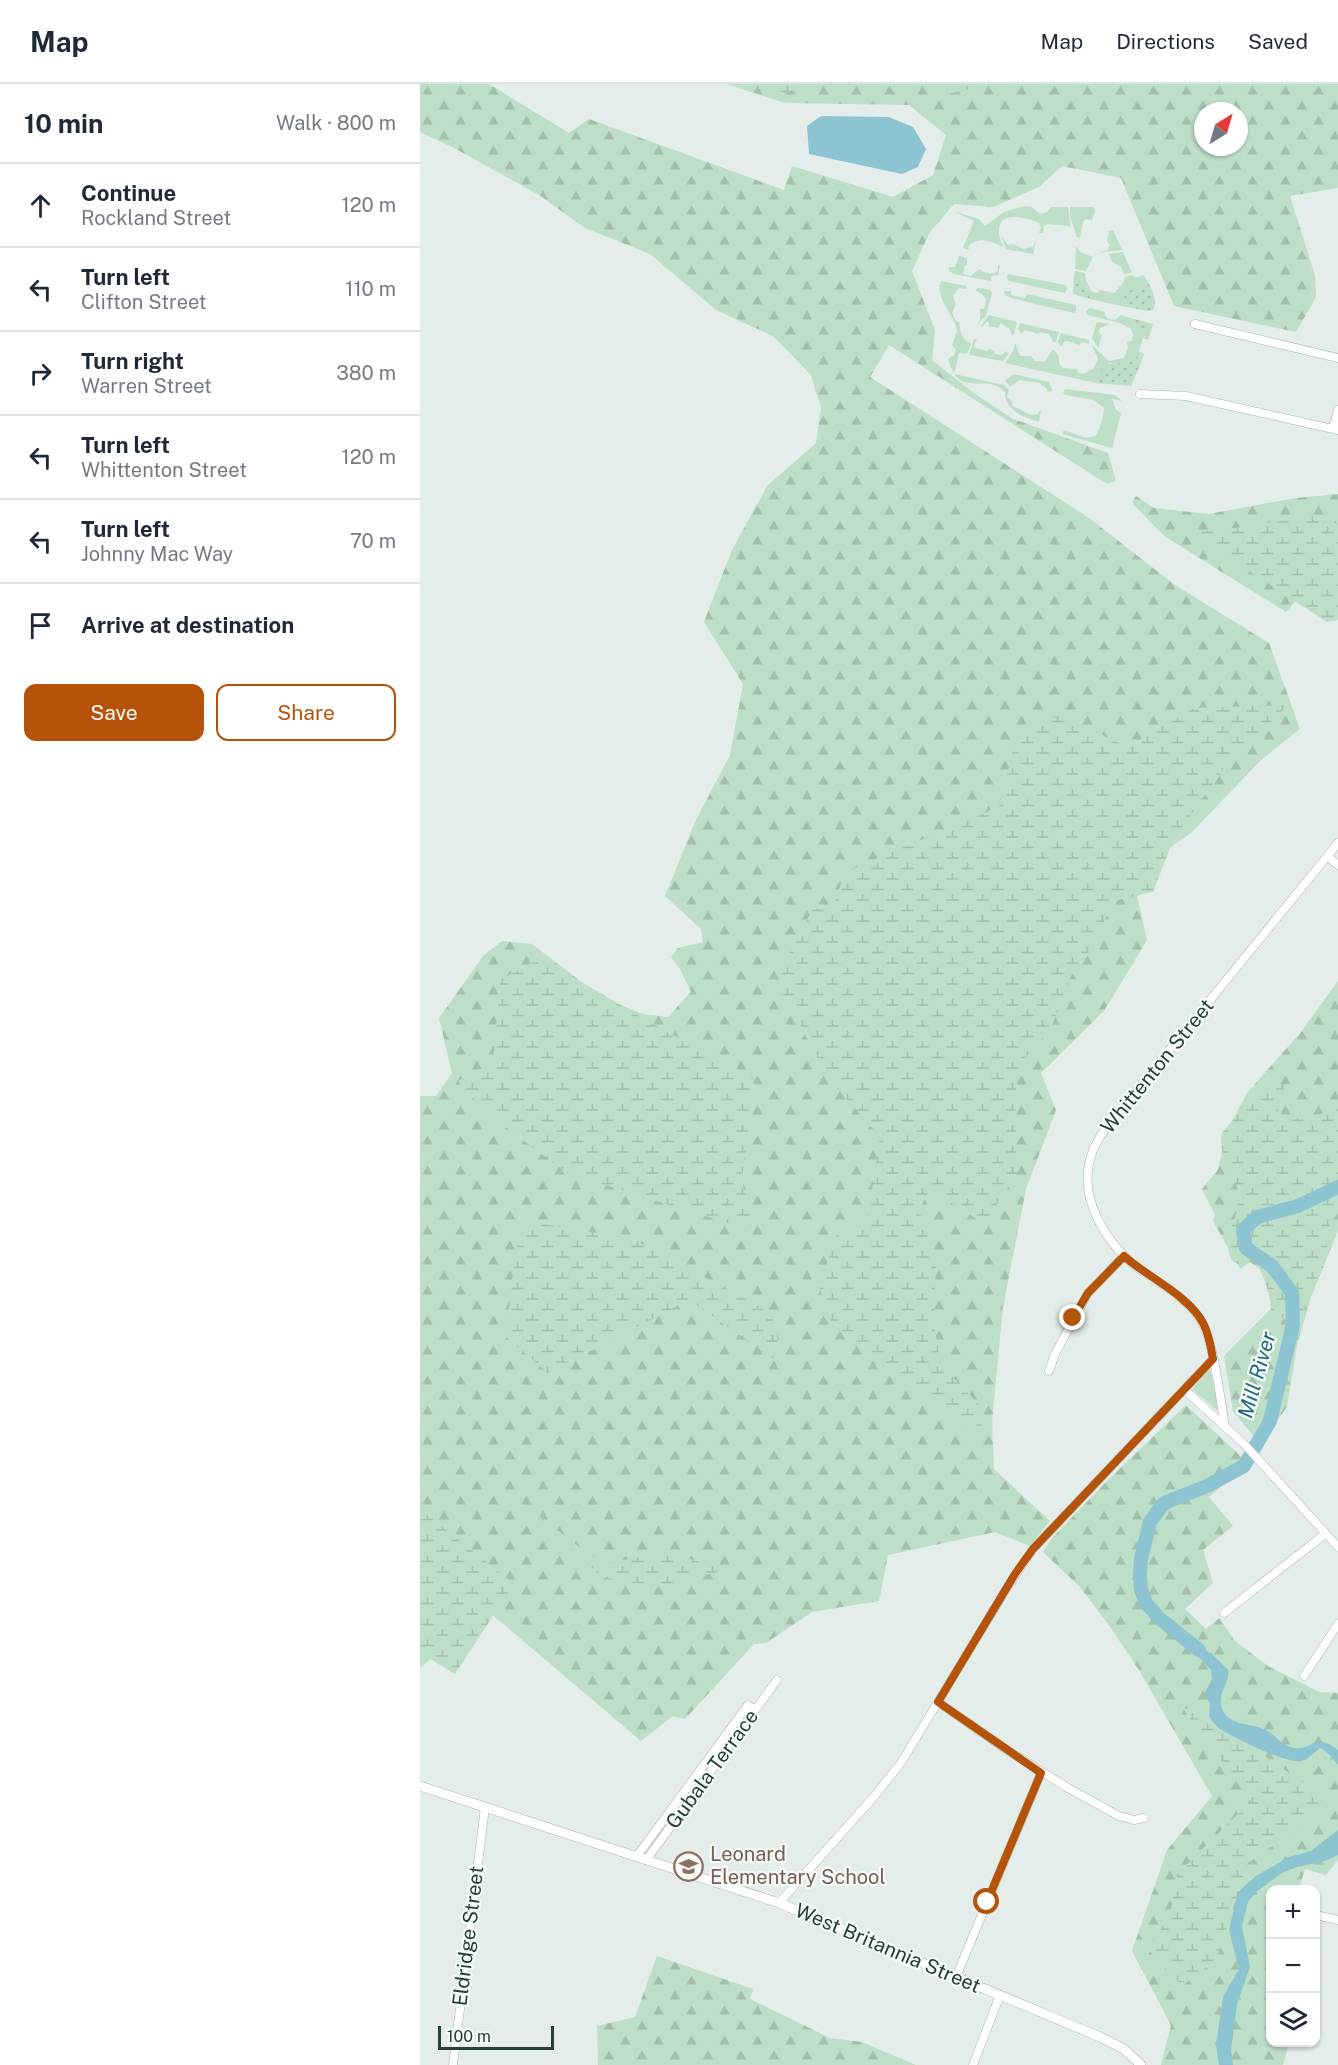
<!DOCTYPE html>
<html lang="en">
<head>
<meta charset="utf-8">
<style>
  :root { --surface:#fff; --page:#f6f6f7; --text:#1f2937; --muted:#747a83; --line:#e0e1e3; --accent:#b45309 }
  body { margin:0; font-family:"Public Sans",sans-serif; background:var(--page); color:var(--text) }
  .controls { position:absolute; right:18px; bottom:18px; display:grid; overflow:hidden; border-radius:12px; box-shadow:0 2px 4px #0004 }
  .controls button { width:54px; height:54px; display:grid; place-items:center; padding:0; border:0; border-bottom:2px solid var(--line); background:var(--surface); color:var(--text); font:30px sans-serif }
  .compass { position:absolute; left:774px; top:18px; width:54px; height:54px; border-radius:50%; background:var(--surface); box-shadow:0 2px 4px #0004; rotate:37deg }
  .scale { position:absolute; left:18px; bottom:15px; width:116px; box-sizing:border-box; padding-left:6px; border:3px solid #233f38; border-top:0; font-size:16px; line-height:21px; white-space:nowrap; color:#233f38; -webkit-text-stroke:4px #f5faf7; paint-order:stroke }
  .stop { position:absolute; width:18px; height:18px; margin:-14px; border:4px solid #b45309; border-radius:50%; background:#fff }
  .stop.end { background:#b45309; border-color:#fff; box-shadow:0 2px 6px #0008 }
  .list { margin:0; padding:0; list-style:none }
  h2 { display:flex; justify-content:space-between; align-items:center; height:78px; margin:0; padding:0 24px; font-size:26px }
  h2 small { font-size:20px; font-weight:400; color:var(--muted) }
  .list li { display:grid; grid-template-columns:39px 1fr auto; gap:18px; align-items:center; box-sizing:border-box; height:84px; padding:0 24px; border-top:2px solid var(--line) }
  .list b { display:block; font-size:22px; white-space:nowrap }
  .list p { margin:0; font-size:20px; white-space:nowrap; color:var(--muted) }
  .list em { font-size:20px; font-style:normal; color:var(--muted) }
  .actions { display:flex; gap:12px; padding:18px 24px }
  .actions a { flex:1; padding:14px 0; border:2px solid var(--accent); border-radius:12px; text-align:center; font-size:21px; color:var(--accent) }
  .actions .main { background:var(--accent); color:#fff }
  .icon { flex:none; width:33px; height:33px; fill:none; stroke:currentColor; stroke-width:2; stroke-linecap:round; stroke-linejoin:round }
  .map { position:relative; flex:none; width:918px; height:1981px; overflow:hidden }
  header { display:flex; align-items:center; gap:36px; box-sizing:border-box; height:84px; padding:0 30px; background:var(--surface); border-bottom:2px solid var(--line) }
  header strong { font-size:28px }
  nav { display:flex; gap:33px; margin-inline-start:auto; font-size:21px }
  main { display:flex }
  aside { flex:1; background:var(--surface) }
  .map>svg:first-child { display:block }
</style>
</head>
<body>
<header>
<strong>Map</strong>
<nav><a>Map</a><a>Directions</a><a>Saved</a></nav>
</header>
<main>
<aside>
<h2>10 min<small>Walk · 800 m</small></h2>
<ul class="list">
<li><svg class="icon" aria-label="ahead" viewBox="0 0 24 24"><path d="M12 20V5M6 11l6-6 6 6"/></svg><div><b>Continue</b><p>Rockland Street</p></div><em>120 m</em></li>
<li><svg class="icon" aria-label="left" viewBox="0 0 24 24"><path d="M17 20v-9H6M10 6l-5 5 5 5"/></svg><div><b>Turn left</b><p>Clifton Street</p></div><em>110 m</em></li>
<li><svg class="icon" aria-label="right" viewBox="0 0 24 24"><path d="M7 20v-9h11M14 6l5 5-5 5"/></svg><div><b>Turn right</b><p>Warren Street</p></div><em>380 m</em></li>
<li><svg class="icon" aria-label="left" viewBox="0 0 24 24"><path d="M17 20v-9H6M10 6l-5 5 5 5"/></svg><div><b>Turn left</b><p>Whittenton Street</p></div><em>120 m</em></li>
<li><svg class="icon" aria-label="left" viewBox="0 0 24 24"><path d="M17 20v-9H6M10 6l-5 5 5 5"/></svg><div><b>Turn left</b><p>Johnny Mac Way</p></div><em>70 m</em></li>
<li><svg class="icon" aria-label="arrive" viewBox="0 0 24 24"><path d="M6 21V4h12l-3 4 3 4H6"/></svg><div><b>Arrive at destination</b></div></li>
</ul>
<div class="actions"><a class="main">Save</a><a>Share</a></div>
</aside>
<div class="map">
<svg width="918" height="1981" viewBox="0 0 918 1981">
  <defs>
    <pattern id="forest-firs" width="22" height="20" patternUnits="userSpaceOnUse" patternTransform="scale(1.5)"><rect width="22" height="20" fill="#bddec7"/><path d="M5 1l3.5 6h-7zM16 11l3.5 6h-7z" fill="#a2c0ac"/></pattern>
    <pattern id="wetland-marsh" width="20" height="14" patternUnits="userSpaceOnUse" patternTransform="scale(1.5)"><rect width="20" height="14" fill="#bddec7"/><path d="M1 5h8M5 5V1M11 12h8M15 12V8" fill="none" stroke="#a2c0ac"/></pattern>
    <pattern id="garden-dots" width="8" height="8" patternUnits="userSpaceOnUse" patternTransform="scale(1.5)"><rect width="8" height="8" fill="#bddec7"/><path d="M2 2h.1M6 6h.1" fill="none" stroke="#a2c0ac" stroke-width="1.8" stroke-linecap="round"/></pattern>
  </defs>
  <rect width="100%" height="100%" fill="#e4ede9"/>
  <path fill="#bddec7" d="M604,122l8,1 8,7 7,-2 4,-5h17l3,19 -24,-2 -3,2 -1,7h-4l2,-5 -2,-5c-13,-6 -42,-13 -40,10 0,5 3,11 5,15 -10,-7 -27,-13 -36,-1l1,3 -6,-2 11,-27 -21,-10 26,8 6,7 19,-14z
    M650,123h24l1,5 -3,8 -6,-1 -3,2 -3,16 -3,1 -7,-22z
    M693,146l9,20 -25,3 10,-3 3,-5 -3,-4 2,-8 -1,-2z
    M582,153l6,8 5,-1 11,5 9,-2 3,-7 -3,14 -27,-5z
    M656,162l4,6 13,5 -7,14 -11,-2z
    M703,168l9,21 -8,1 -3,-7c-7,-4 -10,-4 -12,-13z
    M539,172l8,2v7h-2l-2,9 8,2 8,-7c6,3 12,8 19,2v-6h2l-2,10 -7,1v5l-37,-7 -5,-3v-4h6z
    M655,187l10,2 1,8 6,11 5,1 3,-3 14,3 9,-10 2,-6 8,-2 1,3 10,-3 4,7c-13,5 -24,9 -27,24l-31,-7c2,-9 -7,-22 -16,-23z
    M588,190l58,11 1,4 -2,4 -5,-1 -51,-11 -2,-3z
    M521,197l25,5v3l-7,-1 -6,8 3,8 -4,9 3,7 5,3c-1,9 3,16 11,21l-4,10 -8,-1 -5,21 50,11 5,5 -2,7 4,3 2,6 18,9 7,-1 3,-5 -2,13c-15,-5 -35,-12 -34,-30 -20,-21 -46,9 -57,-33l6,-4 2,-5 -4,-5 5,-14c-2,-16 -23,-34 -16,-50z
    M557,204l14,2 1,3 -6,23 -9,8 3,-4v-11h4l2,-10 -4,-5 -6,-3z
    M584,207h7v4l14,3 2,-4 49,11v5l-2,3 -63,-15 -6,-3z
    M670,224l15,4v3l3,4 7,1 6,-5 6,2 5,7 19,7 -3,9 -5,-2 -4,13 5,3 -2,6 -8,-5 -7,9 -18,-1 -11,14 -2,6 -91,-20 8,-12 2,-8 5,13h11l4,5 10,1 7,-12h2l5,7v6l4,5 14,1 1,4 5,1 11,-6 4,-9 -6,-14 17,16 15,-3 4,-10 -1,-6 5,-1 1,-6 -2,-6 -11,-6 -33,-8 -1,-4z
    M569,231l28,7 -3,13h-2l-2,-6 -9,-6 -3,5 -9,-2v-3l-2,-2 -3,4 -4,2z
    M677,238l13,2 -10,4 -2,4 4,3 -4,13 -6,-10z
    M600,239l39,9 -3,10h-3l-4,-8 -9,-2 -2,2 -13,-4 -4,4 -3,-6z
    M641,249l28,7v4l-8,-2 -1,3 -13,-4 -3,1 -3,5 -3,-5z
    M554,255h3l-3,6 1,3 12,3 2,-2 5,2 1,3 7,1 4,-4 3,3 -6,7 -34,-6z
    M594,290l35,8 3,8 -2,2 -3,-1v-2l-8,-6 -19,-3 -10,7 -5,-7z
    M645,305l50,6 7,6 -10,-2 4,11 5,3 -9,35 -50,-14 2,-4 22,8 9,-2c5,-6 9,-20 9,-28l-10,-8 -29,-5 -2,-2z
    M790,1285l9,43 -27,-23z"/>
  <path fill="url(#forest-firs)" fill-rule="evenodd" d="M0,0h69l80,49 20,-14 195,71 8,-24 101,31 40,-22 13,-40 -37,-30 -124,-2 -59,-19h612v104l-48,8 25,80 1,21 -20,35 -122,-26 -53,-128 -59,-12 -23,21 -46,20 -39,-3 -24,28 -18,39 23,59 -3,30 43,34 38,25 95,34 8,28 -9,3 -218,-139 -19,32 219,141 86,67 94,58 31,86 -39,31 -70,73 -59,41 15,66 -43,71 -63,62 15,37 -30,79 -23,118 -11,114 2,48 56,52 -20,25 -35,-14 -107,23 -9,46 -67,11 -46,31 -12,1 -69,75 -12,-3 -32,25 -153,-130 -68,57v-572h16l16,-23 -13,-55 45,-63 18,-14 30,3 69,53 42,17 25,3 23,-25 -11,-23 -9,-12 7,-9 25,-6 -2,-13 -36,-33 30,-74 35,-67 13,-71 -39,-62 28,-72 35,-64 49,-43 5,-35 -10,-33 -38,-39 -57,-26 -66,-56 -65,-26 -46,-33 -85,-47 -34,-16zM783,27h36v36h-36z
    M918,410v117l-32,-22 -20,23 -122,-76 -32,-33 4,-7 18,12 54,6 88,-16z
    M918,897v250l-27,66 -14,48 -10,62 -27,37 -27,-33 -9,-55 50,-50 -2,-28 -22,-16 -10,7 -27,-48 2,-6 -13,-26 16,-19 7,-35 22,-42 54,-61z
    M766,1321l63,59 -40,33 24,29 -30,24 10,33 -28,26 21,20 13,-11 16,23 33,25 51,26 19,1v167l-12,15 -21,-6 -6,20 -29,1v152l32,1v1l-13,-1 -6,22h-122l10,-40 -39,-74 35,-101 45,-54 -72,-124 -29,-44 -31,-41 -37,-35 10,-15 56,-58z
    M237,1872l96,33 -3,10 80,39 32,4 54,23h-318l-1,-39 38,-9z"/>
  <path fill="url(#wetland-marsh)" d="M324,0h67l-30,11z
    M520,0h50l-46,11 2,-8z
    M904,431l14,10v95l-11,2 -141,-92 28,1z
    M868,621l-61,59 -53,74 -21,54 -40,9 -18,41 -24,34 -20,52 -30,35 -6,33 2,78 -33,50 -54,-35 -11,21 17,53 -2,60 6,40 40,43 3,35 -152,-118 -12,-37 18,-52 30,-12 13,-85 -50,-57 -52,-95 8,-26 26,-49 22,-6 11,-32 154,-65 18,-72 42,-20 69,32 66,-39z
    M121,874l112,66 101,55 -12,101 11,51 -186,-58 -82,-61 -27,-31 35,-18 7,-83z
    M871,999l-17,14 -1,8c4,4 9,11 14,12 11,4 41,-4 51,-9v105c-18,20 -7,35 -14,53 -5,11 -14,21 -18,33 -3,9 0,17 -5,27l-30,-12c0,-18 -6,-36 -15,-52l-6,-2 -12,4 -6,-3c-11,-25 4,-34 6,-58 4,-26 -22,-42 -16,-70 23,-27 33,-41 69,-50z
    M107,1137l106,18 138,74 13,53 -95,-66 -141,73 -42,-36 9,-84z
    M108,1424l74,56 64,-12 61,18 -73,17 -52,-10z
    M0,1425l94,75 -59,90 -35,-21z
    M777,1624l136,96 -85,59 -32,97 -34,26 -35,-38 23,-32 7,-42 74,-73 -68,-92z"/>
  <path fill="url(#garden-dots)" d="M654,192c9,1 18,14 16,23l-17,-5z
    M728,198c4,8 10,19 5,28l-5,1 -27,-5c3,-15 14,-19 27,-24z
    M707,233l26,7 -2,7c-9,-3 -22,-5 -24,-14z
    M714,271l8,5 -11,26 -35,-3c5,-20 12,-21 31,-19z"/>
  <path fill="#8dc4d1" d="M401,32l68,1 24,10 13,22 -8,18 -16,7 -93,-20 -2,-28z
    M756,1550l36,20 16,16c2,12 -10,23 -7,36 6,20 27,17 43,23 11,4 17,18 31,19 18,2 20,-16 43,2v15l-8,-10 -9,-7c-7,3 -12,12 -20,13 -15,3 -66,-23 -79,-31 -6,-3 -10,-9 -13,-14l1,-13 -6,-9 8,-15 -1,-9z
    M918,1746v25l-13,6 -28,6 -15,6 -26,19 -8,10 -6,24 8,41 -13,37 -6,47 2,14h-14l-3,-20 7,-48 16,-28 -10,-39 9,-38 18,-16 33,-19 22,-6z"/>
  <g fill="none" stroke-linecap="round" stroke-linejoin="round">
    <path stroke="#8dc4d1" stroke-width="14" d="M779,1566l-40,-32 -13,-15 -5,-13 -1,-15 1,-16 9,-37 14,-19 43,-17 37,-20 26,-45 23,-96 -1,-32 -20,-27 -26,-18 -3,-18 14,-13 41,-11 40,-19"/>
    <defs>
      <path id="minor" d="M775,240l143,34
        M720,310l46,2 152,34
        M913,345l5,-19
        M907,772l11,9
        M629,1287l6,-17 33,-61 36,-37
        M765,1306l60,55 93,102
        M805,1342c-5,-27 -11,-86 -25,-107 -14,-22 -42,-36 -63,-52 -30,-23 -58,-67 -47,-107 3,-14 11,-25 19,-36l229,-281
        M804,1529l101,-79
        M884,1592l34,-52
        M518,1618l69,48 61,38 51,28 15,4 10,-2
        M217,1772l111,-151 7,5
        M227,1775l130,-179
        M359,1819l93,-104 29,-36 107,-177 25,-37 180,-190
        M896,1831l22,5
        M536,1893l85,-204
        M33,1981l32,-258
        M553,1981l27,-70"/>
      <path id="tertiary" d="M0,1702l359,117 321,134 24,12 17,16"/>
    </defs>
    <use href="#minor" stroke="#a6b5b0" stroke-width="9"/>
    <use href="#tertiary" stroke="#a6b5b0" stroke-width="10"/>
    <use href="#minor" stroke="#fff" stroke-width="8"/>
    <use href="#tertiary" stroke="#fff" stroke-width="9"/>
  </g>
  <g fill="none" stroke-linecap="round" stroke-linejoin="round">
    <path stroke="#b45309" stroke-width="8" d="M567,1818l54,-129 -103,-71 77,-128 18,-25 180,-190c-2,-12 -4,-25 -10,-36 -15,-28 -56,-46 -79,-67l-36,37 -15,25"/>
  </g>
  <defs>
    <symbol id="school-ring" viewBox="-11 -11 22 22"><circle r="9.5" fill="#f5faf7" stroke="#8d6e63" stroke-width="1.5"/><path d="M0-5L7-2L0 1L-7-2ZM-4 1L0 2.5L4 1V4Q0 6-4 4Z" fill="#8d6e63"/></symbol>
  </defs>
  <g fill-rule="evenodd">
    <use href="#school-ring" x="252" y="1766" width="33" height="33"/>
  </g>
  <g text-anchor="middle" stroke-width="4.5" stroke-linejoin="round" paint-order="stroke">
    <g font-size="20" fill="#233f38" stroke="#f5faf7">
      <text transform="translate(737 982) rotate(-51)" y="7">Whittenton Street</text>
      <text transform="translate(292 1685) rotate(-54)" y="7">Gubala Terrace</text>
      <text transform="translate(48 1852) rotate(-83)" y="7">Eldridge Street</text>
      <text transform="translate(468 1864) rotate(23)" y="7">West Britannia Street</text>
    </g>
    <g font-size="20" fill="#785e54" stroke="#f5faf7" text-anchor="start">
      <text x="290" y="1777">Leonard<tspan x="290" dy="23">Elementary School</tspan></text>
    </g>
    <g font-size="21" font-style="italic" fill="#1e687a" stroke="#f5faf7">
      <text transform="translate(837 1291) rotate(-74)" y="7">Mill River</text>
    </g>
  </g>
</svg>
<div class="controls">
<button>+</button>
<button>−</button>
<button><svg class="icon" aria-label="layers" viewBox="0 0 24 24"><path d="M12 4l9 5-9 5-9-5zM3 14l9 5 9-5"/></svg></button>
</div>
<svg class="compass" viewBox="-18 -18 36 36"><path d="M0-13l5 13h-10z" fill="#e53935"/><path d="M0 13l5-13h-10z" fill="#747a83"/></svg>
<div class="scale">100 m</div>
<div class="stop" style="left:567px;top:1818px"></div>
<div class="stop end" style="left:653px;top:1234px"></div>
</div>
</main>
</body>
</html>
